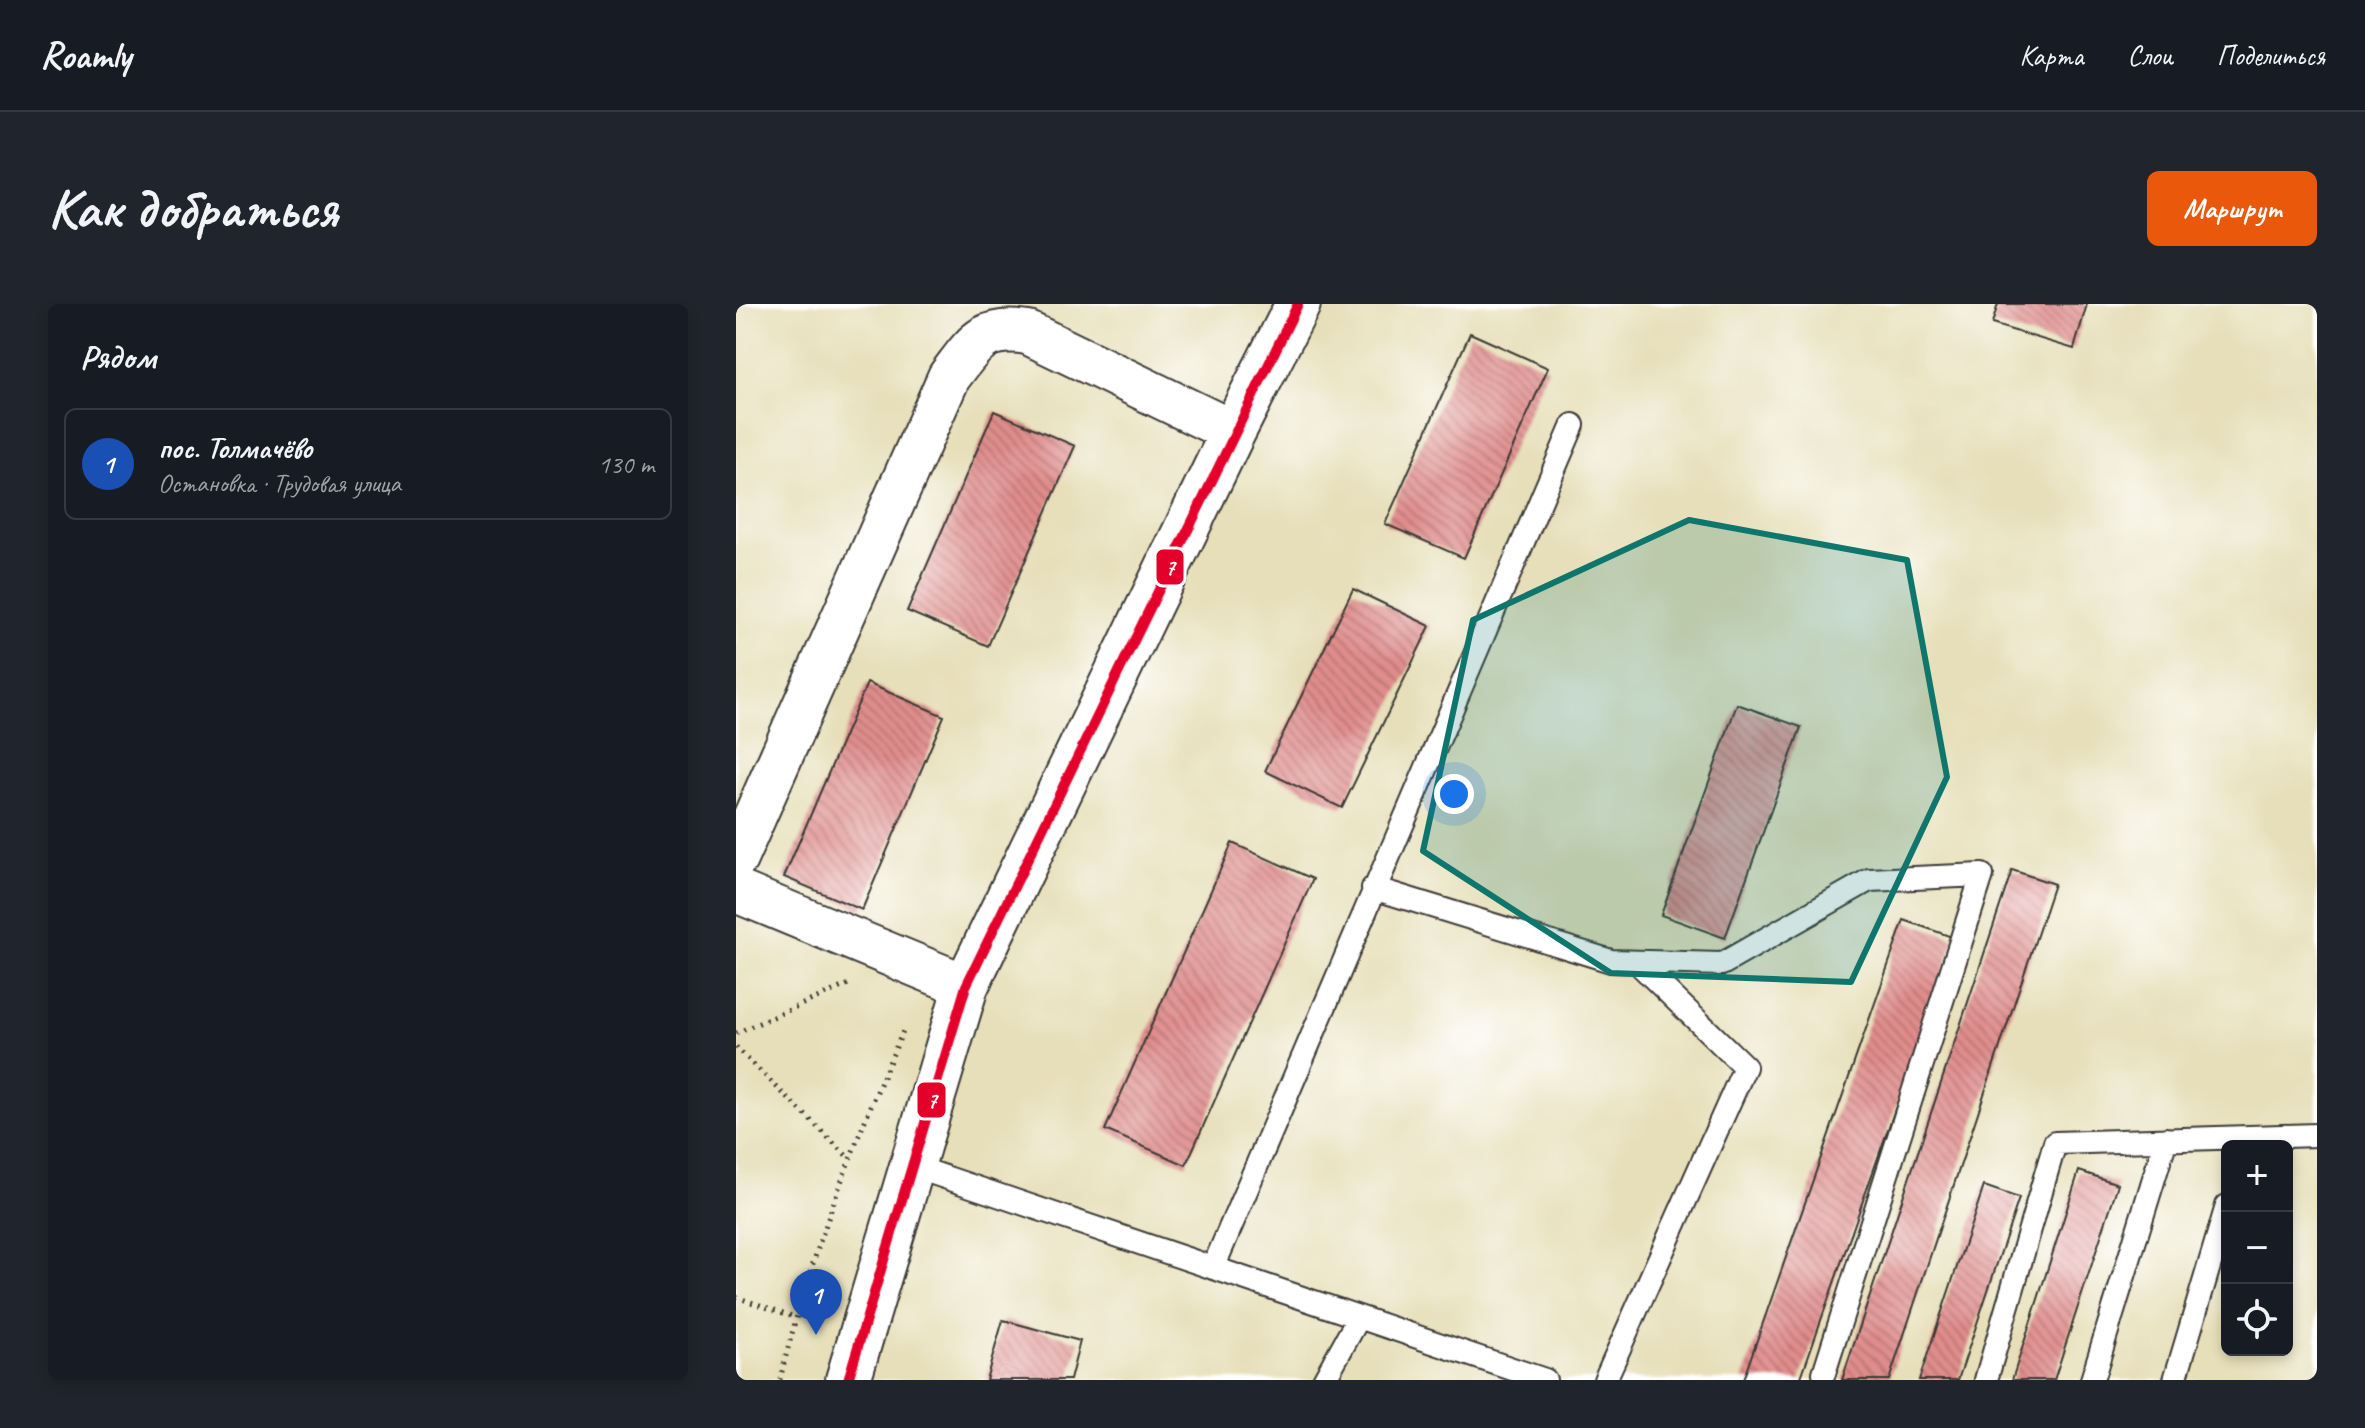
<!DOCTYPE html>
<html lang="ru">
<head>
<meta charset="utf-8">
<style>
  :root { --surface:#171b24; --page:#20242c; --text:#f1f3f6; --muted:#9ea1a6; --line:#363941; --accent:#ea580c }
  body { margin:0; font-family:Caveat,sans-serif; background:var(--page); color:var(--text) }
  .controls { position:absolute; right:24px; bottom:24px; display:grid; overflow:hidden; border-radius:12px; box-shadow:0 4px 12px #0003 }
  .controls button { width:72px; height:72px; display:grid; place-items:center; padding:0; border:0; border-bottom:2px solid var(--line); background:var(--surface); color:var(--text); font:40px sans-serif }
  .you { position:absolute; left:718px; top:490px; width:28px; height:28px; margin:-20px; border:6px solid #fff; border-radius:50%; background:#1a73e8; box-shadow:0 0 0 12px #1a73e833 }
  .badge { display:grid; place-items:center; width:52px; height:52px; border-radius:50%; background:var(--accent); color:#fff; font-size:26px; font-weight:700 }
  .pin { position:absolute; translate:-50% -66px; filter:drop-shadow(0 2px 4px #0008) }
  .pin::after { content:''; position:absolute; top:42px; width:28px; height:24px; background:inherit; clip-path:polygon(0 0,100% 0,50% 100%) }
  .list { margin:0; padding:0; list-style:none }
  h2 { display:flex; justify-content:space-between; align-items:center; height:104px; margin:0; padding:0 32px; font-size:34px }
  h2 small { font-size:26px; font-weight:400; color:var(--muted) }
  .list li { display:grid; grid-template-columns:52px 1fr auto; gap:24px; align-items:center; box-sizing:border-box; height:112px; margin:0 16px 16px; padding:0 16px; border:2px solid var(--line); border-radius:12px }
  .list b { display:block; font-size:30px; white-space:nowrap }
  .list p { margin:0; font-size:26px; white-space:nowrap; color:var(--muted) }
  .list em { font-size:26px; font-style:normal; color:var(--muted) }
  .icon { flex:none; width:44px; height:44px; fill:none; stroke:currentColor; stroke-width:2; stroke-linecap:round; stroke-linejoin:round }
  .map { position:relative; flex:none; width:1581px; height:1076px; overflow:hidden; border-radius:12px }
  header { display:flex; align-items:center; gap:48px; box-sizing:border-box; height:112px; padding:0 40px; background:var(--surface); border-bottom:2px solid var(--line) }
  header strong { font-size:38px }
  nav { display:flex; gap:44px; margin-inline-start:auto; font-size:28px }
  .intro { display:flex; align-items:center; justify-content:space-between; box-sizing:border-box; height:192px; padding:0 48px }
  h1 { margin:0; font-size:56px }
  .button { padding:20px 36px; border-radius:12px; background:var(--accent); color:#fff; font-size:28px; font-weight:700 }
  main { display:flex; gap:48px; padding:0 48px }
  aside { flex:1; background:var(--surface); border-radius:12px; box-shadow:0 4px 12px #0003 }
  .map>svg:first-child { display:block }
</style>
</head>
<body>
<header>
<strong>Roamly</strong>
<nav><a>Карта</a><a>Слои</a><a>Поделиться</a></nav>
</header>
<div class="intro"><h1>Как добраться</h1><a class="button">Маршрут</a></div>
<main>
<aside>
<h2>Рядом<small></small></h2>
<ul class="list">
<li><span class="badge" style="background:#1a4fb4">1</span><div><b>пос. Толмачёво</b><p>Остановка · Трудовая улица</p></div><em>130 m</em></li>
</ul>
</aside>
<div class="map">
<svg width="1581" height="1076" viewBox="0 0 1581 1076">
  <defs>
    <pattern id="building-back-hatch" width="6" height="6" patternUnits="userSpaceOnUse" patternTransform="scale(2)"><rect width="6" height="6" fill="#e08d8c"/><path d="M-1 5l2 2M0 0l6 6M5-1l2 2" fill="none" stroke="#b57272"/></pattern>
  </defs>
  <rect width="100%" height="100%" fill="#fff"/>
  <filter id="ink" filterUnits="userSpaceOnUse"><feTurbulence type="fractalNoise" baseFrequency=".0125" numOctaves="2"/><feDisplacementMap in="SourceGraphic" scale="16" xChannelSelector="R" yChannelSelector="G"/><feConvolveMatrix kernelMatrix="1 2 1 2 8 2 1 2 1" color-interpolation-filters="sRGB"/></filter>
  <filter id="wash" filterUnits="userSpaceOnUse"><feTurbulence type="fractalNoise" baseFrequency=".006" numOctaves="4" result="noise"/><feDisplacementMap in="SourceGraphic" scale="32" xChannelSelector="R" yChannelSelector="G"/><feGaussianBlur stdDeviation="1.8" result="paint"/><feColorMatrix in="noise" values="0 0 0 0 0 0 0 0 0 0 0 0 0 0 0 0 0 1.4 0 .05"/><feComposite in="paint" operator="in"/></filter>
  <g filter="url(#wash)">
    <rect width="100%" height="100%" fill="#e7dfb9"/>
    <g id="blocks">
      <path fill="url(#building-back-hatch)" d="M1262,0h89l-13,45 -82,-25z
        M734,29l78,35 -84,190 -79,-34z
        M258,107l81,35 -87,200 -81,-35z
        M617,285l77,37 -88,182 -77,-37z
        M131,379l77,33 -82,194 -78,-33z
        M1001,400l64,23 -76,211 -64,-23z
        M496,539l81,36 -127,286 -81,-35z
        M1276,566l42,14 -165,496h-47z
        M1168,616l51,18 -155,442h-57z
        M1343,867l39,13 -64,196h-42z
        M1248,882l35,12 -61,182h-39z
        M267,1016l77,21 -10,39h-84z"/>
    </g>
  </g>
  <g filter="url(#ink)">
    <use href="#blocks" fill-opacity="0" stroke="#3a3934" stroke-width="2"/>
    <g fill="none" stroke-linecap="round" stroke-linejoin="round">
      <defs>
        <path id="service" d="M637,584l238,73 111,3 147,-84 113,-5 -158,498
          M176,862l633,214
          M477,964l360,-843
          M588,1076l35,-63
          M869,1076l140,-313 -108,-105
          M1250,1076l69,-237 262,-8
          M1356,1076l74,-241
          M1439,1076l52,-174"/>
        <path id="minor" d="M0,555l213,-482c26,-34 33,-51 79,-44l205,99
          M0,587l230,95"/>
        <path id="tertiary" d="M112,1076l118,-394 267,-554 65,-128"/>
      </defs>
      <use href="#service" stroke="#3a3934" stroke-width="26"/>
      <use href="#minor" stroke="#3a3934" stroke-width="46"/>
      <use href="#tertiary" stroke="#3a3934" stroke-width="48"/>
      <path stroke="#3a3934" stroke-width="5" stroke-dasharray="2 6" stroke-linecap="butt" d="M0,729l113,-49
        M0,743l114,112
        M0,993l59,20
        M44,1076c29,-120 73,-236 123,-349"/>
      <use href="#service" stroke="#fff" stroke-width="22"/>
      <use href="#minor" stroke="#fff" stroke-width="42"/>
      <use href="#tertiary" stroke="#fff" stroke-width="44"/>
      <defs>
        <path id="bus-1" d="M112,1076l118,-394 332,-682"/>
      </defs>
      <use href="#bus-1" stroke="#fff" stroke-width="16"/>
      <use href="#bus-1" stroke="#e4002b" stroke-width="10"/>
    </g>
  </g>
  <path fill="#0f766e" fill-opacity="0.2" stroke="#0f766e" stroke-width="6" stroke-linejoin="round" d="M953,216l218,40 40,217 -96,205 -240,-9 -188,-122 50,-231z"/>
  <g stroke="#fff" stroke-width="3">
    <rect x="419" y="244" width="30" height="38" rx="8" fill="#e4002b"/>
    <rect x="180" y="777" width="31" height="38" rx="8" fill="#e4002b"/>
  </g>
  <g font-size="22" text-anchor="middle" font-weight="bold" fill="#fff">
    <text x="434" y="271">7</text>
    <text x="196" y="804">7</text>
  </g>
</svg>
<div class="controls">
<button>+</button>
<button>−</button>
<button><svg class="icon" aria-label="locate" viewBox="0 0 24 24"><circle cx="12" cy="12" r="6"/><path d="M12 2v4M12 18v4M2 12h4M18 12h4"/></svg></button>
</div>
<div class="you"></div>
<div class="pin badge" style="left:80px;top:1031px;background:#1a4fb4">1</div>
</div>
</main>
</body>
</html>
